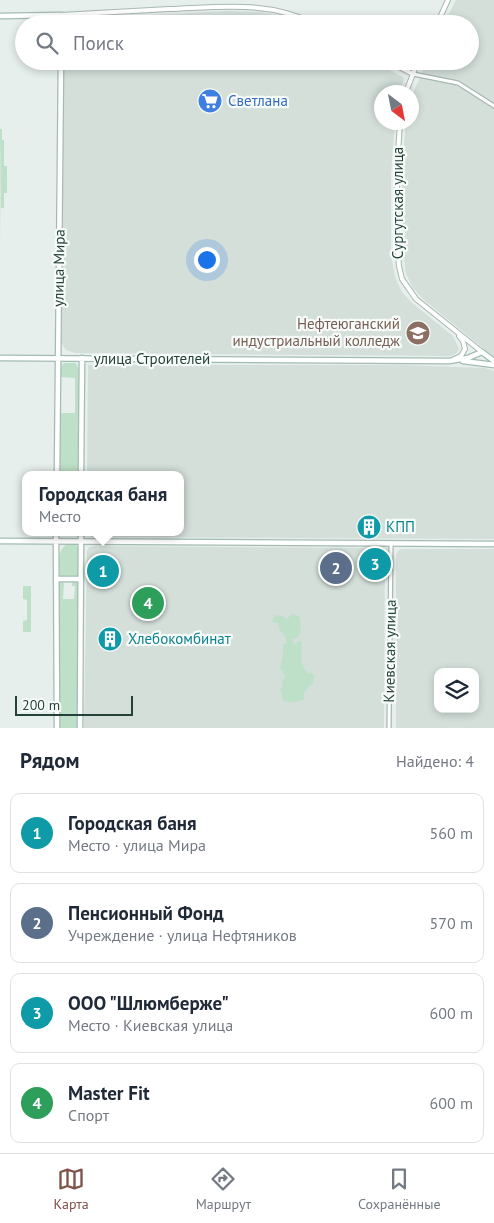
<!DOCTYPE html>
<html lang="ru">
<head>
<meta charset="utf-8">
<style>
  :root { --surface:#fff; --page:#f2f2f3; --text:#1f2937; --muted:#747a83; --line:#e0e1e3; --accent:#7f5249 }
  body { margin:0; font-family:"PT Sans",sans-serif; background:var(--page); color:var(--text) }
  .controls { position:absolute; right:15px; bottom:15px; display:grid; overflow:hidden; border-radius:10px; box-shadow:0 2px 8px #0003 }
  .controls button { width:45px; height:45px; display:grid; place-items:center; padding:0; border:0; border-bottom:1px solid var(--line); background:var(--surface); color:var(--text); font:25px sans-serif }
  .compass { position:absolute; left:374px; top:85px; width:45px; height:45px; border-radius:50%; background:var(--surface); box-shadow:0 2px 8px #0003; rotate:148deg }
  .scale { position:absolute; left:15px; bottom:12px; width:118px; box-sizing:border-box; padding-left:5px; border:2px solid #24423a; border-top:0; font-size:14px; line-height:18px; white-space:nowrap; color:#24423a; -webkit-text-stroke:4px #f7fbf9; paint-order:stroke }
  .you { position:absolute; left:206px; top:259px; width:18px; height:18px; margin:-12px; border:4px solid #fff; border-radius:50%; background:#1a73e8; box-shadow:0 0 0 8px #1a73e833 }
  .badge { display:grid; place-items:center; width:32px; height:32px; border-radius:50%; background:var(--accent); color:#fff; font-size:16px; font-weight:700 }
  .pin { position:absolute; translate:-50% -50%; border:2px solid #fff; box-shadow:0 1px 5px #0006 }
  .popup { position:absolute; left:22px; top:471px; width:162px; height:65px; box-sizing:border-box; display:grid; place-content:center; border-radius:10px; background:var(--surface); filter:drop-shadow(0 1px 4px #0005); font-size:16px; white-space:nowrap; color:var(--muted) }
  .popup b { font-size:19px; color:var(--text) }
  .popup::after { content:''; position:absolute; left:50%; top:100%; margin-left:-10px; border:10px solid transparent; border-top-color:var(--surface) }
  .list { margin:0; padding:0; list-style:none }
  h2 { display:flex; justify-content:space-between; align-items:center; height:65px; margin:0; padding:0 20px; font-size:21px }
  h2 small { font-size:16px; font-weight:400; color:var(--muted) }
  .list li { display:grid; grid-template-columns:32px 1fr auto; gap:15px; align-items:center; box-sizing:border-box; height:80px; margin:0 10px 10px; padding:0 10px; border:1px solid var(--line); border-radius:10px }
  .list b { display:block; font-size:19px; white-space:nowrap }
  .list p { margin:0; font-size:16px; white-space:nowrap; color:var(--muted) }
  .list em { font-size:16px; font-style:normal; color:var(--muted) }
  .icon { flex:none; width:28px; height:28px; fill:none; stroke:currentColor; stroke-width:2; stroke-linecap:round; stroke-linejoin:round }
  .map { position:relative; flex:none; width:494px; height:728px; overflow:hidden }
  .search { position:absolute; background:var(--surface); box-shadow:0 2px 8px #0003; left:15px; right:15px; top:15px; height:55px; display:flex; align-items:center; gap:12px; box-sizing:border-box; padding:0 18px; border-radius:28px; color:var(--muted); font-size:19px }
  .sheet { height:425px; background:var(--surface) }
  nav { display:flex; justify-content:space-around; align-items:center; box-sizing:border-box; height:70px; border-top:1px solid var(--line); background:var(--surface); font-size:14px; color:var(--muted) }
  nav a { display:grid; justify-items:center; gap:2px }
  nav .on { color:var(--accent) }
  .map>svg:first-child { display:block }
</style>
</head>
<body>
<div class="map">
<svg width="494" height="728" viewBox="0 0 494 728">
  <rect width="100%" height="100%" fill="#e6efeb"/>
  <path fill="#d4dfda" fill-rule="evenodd" d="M456,0h38v357l-70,-57 -12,-13 -6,-14 -3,-20 -1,-79 2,-31 2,-20 6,-1v-22l2,-9 13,-30h43v-37h-26z
    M228,11l30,1 21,3 24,9h-237l5,-4 18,-2z
    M64,61h310l30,17 -4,14h-18v30l13,1 -4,51v81l4,22 7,15 9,10 42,34 6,13 -2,4 -6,3 -376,-3 -9,-3 -5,-8z
    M88,365h313l84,3 9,3v168l-402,-2 -5,-5h93v-57h-93z
    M93,546l286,2 4,2 2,4 -1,174h-300l3,-177 2,-4z
    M402,549h92v179h-98v-173l2,-4zM438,672h37v37h-37z"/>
  <path fill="#bfe0c8" d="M0,129h2v11h2v26h3v27h-3v15h-3v37z
    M64,363h12l3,7v105h-19v-60l2,-2h13v-35l-14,-1 -1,-10z
    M66,545h10l3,4v27h-19c0,-10 -4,-25 6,-31z
    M61,581l3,2 -1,16h11l1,-13h-3v-4l5,-1 2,3 -2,144h-17l-1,-144z
    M23,586h8v46h-8v-11l4,-1v-20l-4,-1z
    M293,614l7,3c0,11 5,19 -8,22l3,6 3,-3 3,-1 1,2c0,15 -4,19 7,31l2,-2 3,3 -1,9 -3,1 -6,8v6c-7,4 -13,4 -21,2l-3,-12 3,-3 -2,-10 2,4 2,-3 -5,-9 3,-15v-8l4,-3 -4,-9 -3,-2 -2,-8h-4l-2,-2 3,-6 7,1 4,3z"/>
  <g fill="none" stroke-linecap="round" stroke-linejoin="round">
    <defs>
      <path id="minor" d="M413,74l45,9 36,23
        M389,728l2,-184"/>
      <path id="tertiary" d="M61,15c36,-2 72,-4 108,-6 52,-2 98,-9 147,15
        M437,24l11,-24
        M387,61l26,13
        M406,92l12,-31
        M400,122l-3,47v72l2,25 3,13 14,20 66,53
        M454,359l7,-3 4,-7 -2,-8 -4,-5"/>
      <path id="secondary" d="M0,16l61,-1v9
        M0,358l449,3 19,-3 14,-6 12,9
        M463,361l31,4
        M57,475l4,-414
        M81,475l1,-117
        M56,532l1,196
        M0,541l494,3
        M56,579h25
        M80,728l1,-196"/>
    </defs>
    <use href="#minor" stroke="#a8b8b2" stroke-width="5.5"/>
    <use href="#tertiary" stroke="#a8b8b2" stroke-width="6"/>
    <use href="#secondary" stroke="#a4bbb3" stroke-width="7"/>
    <use href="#minor" stroke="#fff" stroke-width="3"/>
    <use href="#tertiary" stroke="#fff" stroke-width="4"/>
    <use href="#secondary" stroke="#fff" stroke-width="4.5"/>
  </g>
  <defs>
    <symbol id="supermarket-disc" viewBox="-11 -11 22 22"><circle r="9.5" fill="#3f7fe0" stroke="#f7fbf9"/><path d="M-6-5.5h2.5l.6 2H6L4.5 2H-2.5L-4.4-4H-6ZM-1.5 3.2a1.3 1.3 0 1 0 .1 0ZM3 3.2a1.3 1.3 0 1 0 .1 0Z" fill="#fff"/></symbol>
    <symbol id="university-disc" viewBox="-11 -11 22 22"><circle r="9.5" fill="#8d6e63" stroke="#f7fbf9"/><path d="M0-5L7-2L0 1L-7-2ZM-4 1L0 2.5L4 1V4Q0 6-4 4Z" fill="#fff"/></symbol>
    <symbol id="building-disc" viewBox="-11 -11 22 22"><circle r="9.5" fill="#0f9aa8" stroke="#f7fbf9"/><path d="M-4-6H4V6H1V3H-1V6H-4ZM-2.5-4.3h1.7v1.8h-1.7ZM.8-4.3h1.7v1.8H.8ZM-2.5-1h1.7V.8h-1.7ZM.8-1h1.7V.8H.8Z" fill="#fff"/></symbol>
  </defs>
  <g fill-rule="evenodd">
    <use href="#supermarket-disc" x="196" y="87" width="28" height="28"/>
    <use href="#university-disc" x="404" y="319" width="28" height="28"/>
    <use href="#building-disc" x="355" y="513" width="28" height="28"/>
    <use href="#building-disc" x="96" y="625" width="28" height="28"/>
  </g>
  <g text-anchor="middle" stroke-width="4.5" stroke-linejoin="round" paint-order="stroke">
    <g font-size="15" fill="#366cbe" stroke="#f7fbf9" text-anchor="start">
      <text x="228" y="106">Светлана</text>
    </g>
    <g font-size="15" fill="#24423a" stroke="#f7fbf9">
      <text transform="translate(398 203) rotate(-90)" y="5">Сургутская улица</text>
      <text transform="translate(59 268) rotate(-89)" y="5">улица Мира</text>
      <text x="152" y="364">улица Строителей</text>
      <text transform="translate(390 651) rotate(-89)" y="5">Киевская улица</text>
    </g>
    <g font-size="15" fill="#785e54" stroke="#f7fbf9" text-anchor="end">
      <text x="400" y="329">Нефтеюганский<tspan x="400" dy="17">индустриальный колледж</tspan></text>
    </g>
    <g font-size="15" fill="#0d838f" stroke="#f7fbf9" text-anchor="start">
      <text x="386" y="532">КПП</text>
      <text x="128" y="644">Хлебокомбинат</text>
    </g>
  </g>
</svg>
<div class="controls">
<button><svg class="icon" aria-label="layers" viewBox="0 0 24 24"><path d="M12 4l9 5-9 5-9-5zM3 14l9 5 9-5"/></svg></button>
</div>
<svg class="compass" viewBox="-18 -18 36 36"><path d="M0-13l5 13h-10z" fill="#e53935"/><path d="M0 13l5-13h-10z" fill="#747a83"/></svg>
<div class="scale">200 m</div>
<div class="you"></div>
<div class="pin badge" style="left:103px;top:571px;background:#0f9aa8">1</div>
<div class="popup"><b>Городская баня</b>Место</div>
<div class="pin badge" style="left:336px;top:568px;background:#5c6f8a">2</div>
<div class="pin badge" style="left:375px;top:564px;background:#0f9aa8">3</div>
<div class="pin badge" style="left:148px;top:603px;background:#2e9e5b">4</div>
<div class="search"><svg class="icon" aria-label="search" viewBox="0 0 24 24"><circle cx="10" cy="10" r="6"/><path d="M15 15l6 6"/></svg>Поиск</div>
</div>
<section class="sheet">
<h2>Рядом<small>Найдено: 4</small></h2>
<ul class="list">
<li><span class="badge" style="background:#0f9aa8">1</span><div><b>Городская баня</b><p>Место · улица Мира</p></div><em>560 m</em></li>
<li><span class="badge" style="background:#5c6f8a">2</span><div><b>Пенсионный Фонд</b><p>Учреждение · улица Нефтяников</p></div><em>570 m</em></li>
<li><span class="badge" style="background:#0f9aa8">3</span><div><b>ООО &quot;Шлюмберже&quot;</b><p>Место · Киевская улица</p></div><em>600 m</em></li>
<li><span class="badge" style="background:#2e9e5b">4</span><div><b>Master Fit</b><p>Спорт</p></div><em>600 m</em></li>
</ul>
</section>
<nav>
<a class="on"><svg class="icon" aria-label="map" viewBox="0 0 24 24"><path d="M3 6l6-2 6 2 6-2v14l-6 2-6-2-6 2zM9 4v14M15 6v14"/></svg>Карта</a>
<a><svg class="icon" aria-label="directions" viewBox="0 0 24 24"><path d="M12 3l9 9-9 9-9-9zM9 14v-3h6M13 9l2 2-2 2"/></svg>Маршрут</a>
<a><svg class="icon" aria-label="saved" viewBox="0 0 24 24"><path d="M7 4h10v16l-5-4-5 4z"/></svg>Сохранённые</a>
</nav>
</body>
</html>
